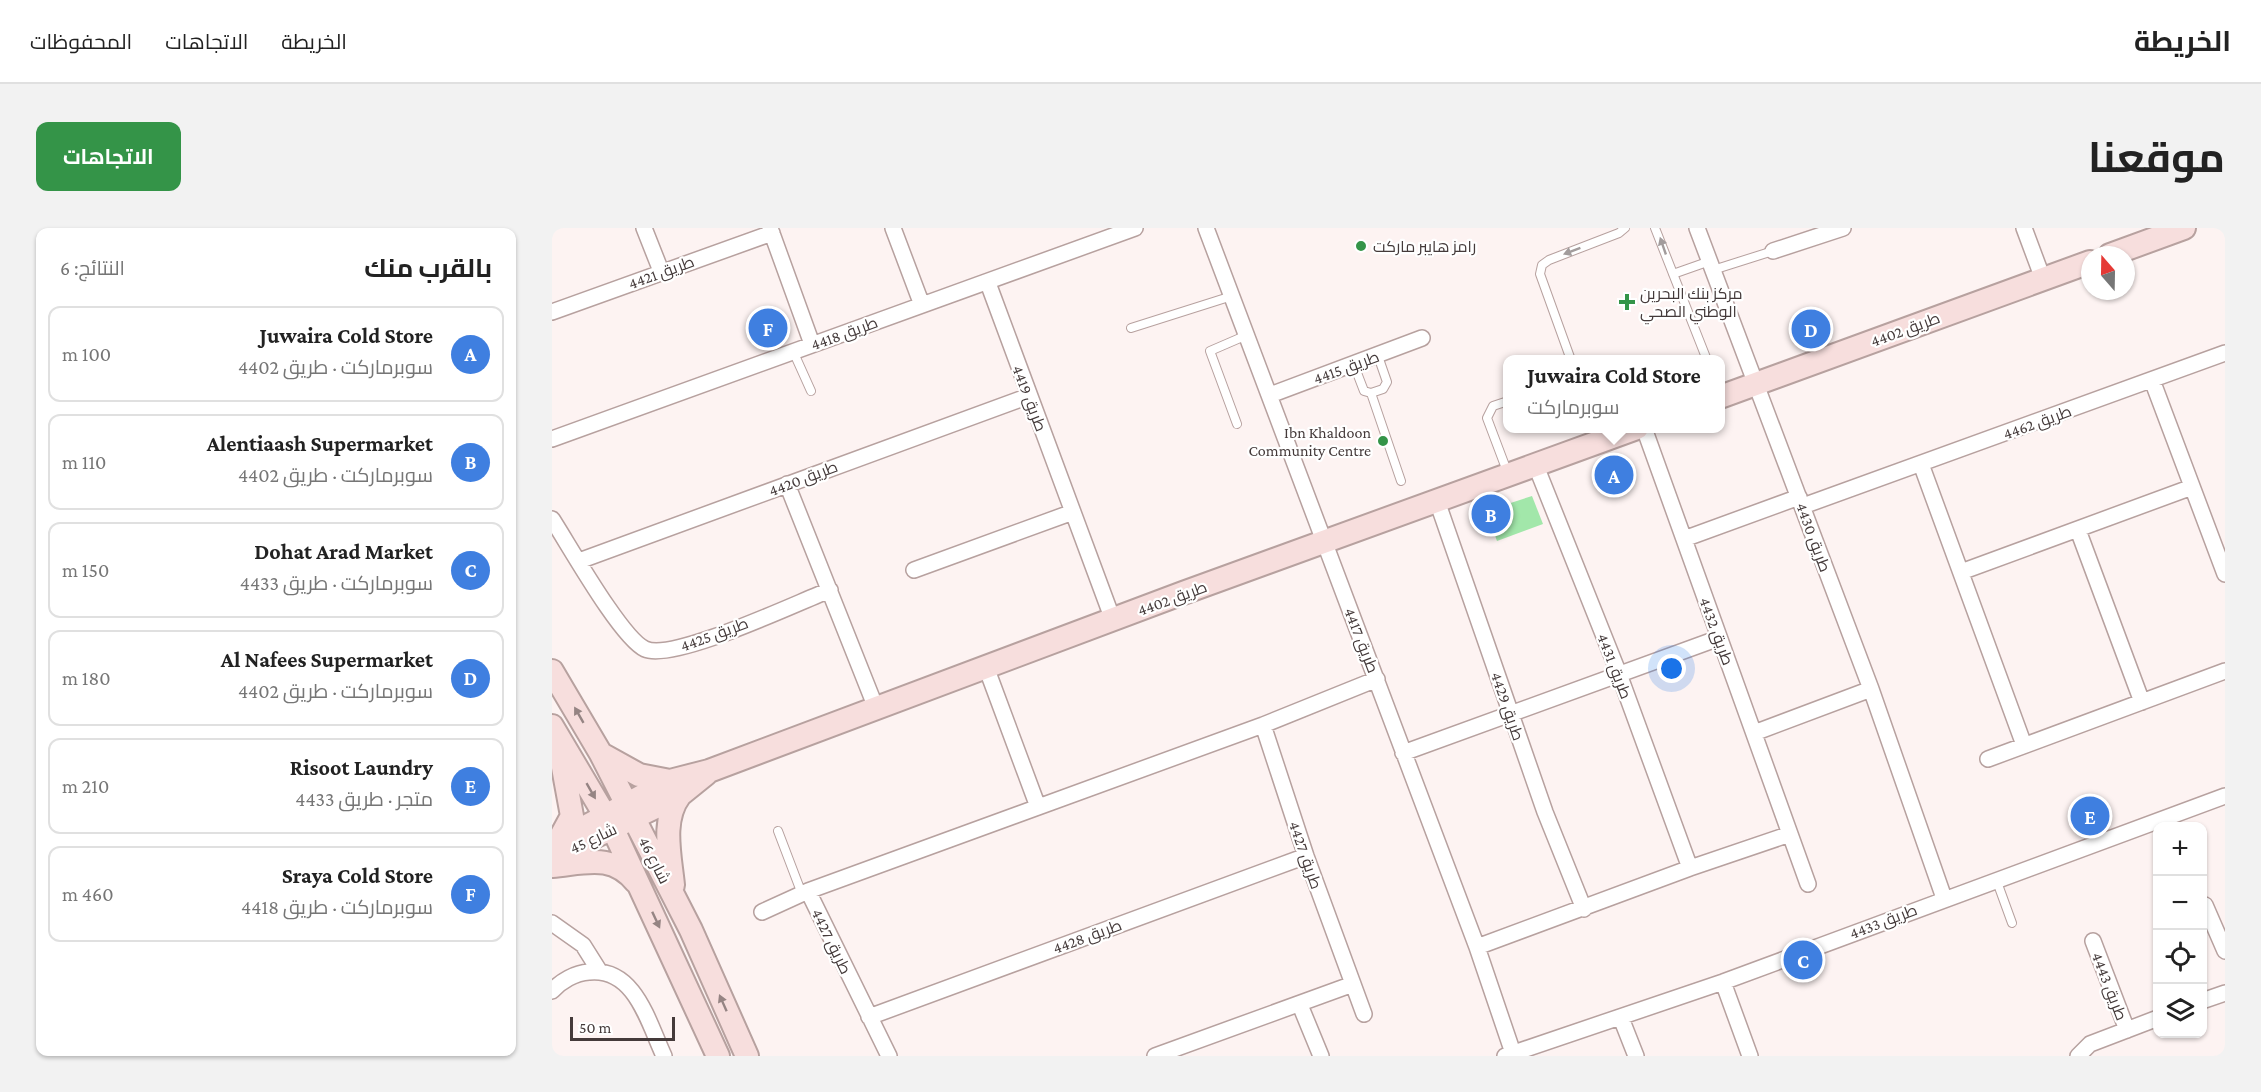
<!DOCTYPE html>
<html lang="ar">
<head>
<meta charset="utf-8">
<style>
  :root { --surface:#fff; --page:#f2f2f2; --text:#222; --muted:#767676; --line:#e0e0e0; --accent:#349448 }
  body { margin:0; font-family:"Crimson Pro",Cairo,serif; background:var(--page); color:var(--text); direction:rtl }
  .controls { position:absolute; right:18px; bottom:18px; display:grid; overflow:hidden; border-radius:12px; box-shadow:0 2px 4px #0004 }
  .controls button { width:54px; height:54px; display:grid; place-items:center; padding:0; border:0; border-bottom:2px solid var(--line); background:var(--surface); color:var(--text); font:30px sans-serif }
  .compass { position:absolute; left:1529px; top:18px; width:54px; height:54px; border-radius:50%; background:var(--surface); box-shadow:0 2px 4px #0004; rotate:340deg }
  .scale { position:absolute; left:18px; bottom:15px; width:105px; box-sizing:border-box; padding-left:6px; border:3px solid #443a3a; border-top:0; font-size:16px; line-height:21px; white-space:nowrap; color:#443a3a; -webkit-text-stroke:4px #fff; paint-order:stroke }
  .you { position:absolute; left:1120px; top:441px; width:21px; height:21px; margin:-15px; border:4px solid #fff; border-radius:50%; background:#1a73e8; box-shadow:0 0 0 9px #1a73e833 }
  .badge { display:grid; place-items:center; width:39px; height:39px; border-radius:50%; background:var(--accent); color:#fff; font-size:20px; font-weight:700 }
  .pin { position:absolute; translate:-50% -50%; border:3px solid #fff; box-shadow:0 2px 6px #0006 }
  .popup { position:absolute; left:951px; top:127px; width:222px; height:78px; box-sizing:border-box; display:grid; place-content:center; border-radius:12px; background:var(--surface); filter:drop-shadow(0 2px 4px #0005); font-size:20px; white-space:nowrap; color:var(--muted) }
  .popup b { font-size:22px; color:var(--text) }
  .popup::after { content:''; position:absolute; left:50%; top:100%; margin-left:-12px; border:12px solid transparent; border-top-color:var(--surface) }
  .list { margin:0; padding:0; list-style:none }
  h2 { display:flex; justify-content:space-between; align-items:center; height:78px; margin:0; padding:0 24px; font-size:26px }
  h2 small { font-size:20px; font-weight:400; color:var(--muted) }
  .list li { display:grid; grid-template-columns:39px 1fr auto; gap:18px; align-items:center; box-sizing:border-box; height:96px; margin:0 12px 12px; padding:0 12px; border:2px solid var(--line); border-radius:12px }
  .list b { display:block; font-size:22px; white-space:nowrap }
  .list p { margin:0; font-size:20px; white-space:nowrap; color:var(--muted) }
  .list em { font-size:20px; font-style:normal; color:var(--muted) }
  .icon { flex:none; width:33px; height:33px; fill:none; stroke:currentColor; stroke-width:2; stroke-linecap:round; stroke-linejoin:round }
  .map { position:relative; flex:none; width:1673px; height:828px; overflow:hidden; direction:ltr; border-radius:12px }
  header { display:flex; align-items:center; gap:36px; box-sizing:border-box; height:84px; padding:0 30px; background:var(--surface); border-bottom:2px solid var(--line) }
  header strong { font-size:28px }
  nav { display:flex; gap:33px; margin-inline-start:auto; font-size:21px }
  .intro { display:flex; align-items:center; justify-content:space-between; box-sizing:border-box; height:144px; padding:0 36px }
  h1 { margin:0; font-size:42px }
  .button { padding:15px 27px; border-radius:12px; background:var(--accent); color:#fff; font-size:21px; font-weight:700 }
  main { display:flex; gap:36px; padding:0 36px }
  aside { flex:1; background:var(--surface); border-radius:12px; box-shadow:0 2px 4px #0004 }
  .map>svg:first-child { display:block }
</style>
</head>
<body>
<header>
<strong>الخريطة</strong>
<nav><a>الخريطة</a><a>الاتجاهات</a><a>المحفوظات</a></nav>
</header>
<div class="intro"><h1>موقعنا</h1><a class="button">الاتجاهات</a></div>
<main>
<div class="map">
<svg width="1673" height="828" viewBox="0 0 1673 828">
  <rect width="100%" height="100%" fill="#fdf3f2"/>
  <path fill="#a2e7aa" d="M980,268l11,28 -46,17 -11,-30z"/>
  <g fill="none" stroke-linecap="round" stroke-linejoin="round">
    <defs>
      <path id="lane" d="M1103,0l52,132
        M1161,42l60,-19
        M1121,46l37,-13
        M579,100l101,-32
        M241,123l18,40
        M1019,132l-31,-86 2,-9 7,-5 70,-27 6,-5
        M802,137l10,26 7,2 12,-4 4,-7 -9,-26
        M819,165l30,88
        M685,196l-27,-73 37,-16
        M955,243l-20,-53 6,-12 15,-5
        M226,603l24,63
        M1444,651l16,44"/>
      <path id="street" d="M92,0l17,43
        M218,0l42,116
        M341,0l29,77
        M654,0l271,719 36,106
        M1145,0l174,461 73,209
        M1472,0l19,51
        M1221,23l70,-23
        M436,55l125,337
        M0,84l220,-79
        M1600,152l73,194
        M718,167l152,-57
        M1092,200l164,456
        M0,211l583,-211
        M1369,236l103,281
        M984,238l83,208 71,194
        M235,256l89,224
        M885,273l108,311 39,97
        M1251,278l422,-153
        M0,291c17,26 69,119 93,130 28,13 151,-46 185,-59
        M1526,302l64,172
        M1132,311l115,-42
        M27,333l450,-165
        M362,342l159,-58
        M1409,344l231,-85
        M434,439l52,140
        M711,497l43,131 58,158
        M1202,505l117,-44
        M851,525l316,-115
        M1436,531l237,-88
        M256,663l81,165
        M1653,677l20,46
        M210,684l46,-21 455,-166 114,-46
        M0,695l31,22 17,27
        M1541,713l34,89
        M925,719l213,-79 100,-34
        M1171,754l27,74
        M0,763c9,-10 23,-18 37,-19 46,-5 59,50 75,84
        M1650,773l23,-8
        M748,777l21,51
        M317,789l437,-161
        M1069,790l15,38
        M603,828l198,-72
        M953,828l218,-74 502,-186
        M1526,828l12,-12 68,-26"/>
      <path id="secondary" d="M1558,27l74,-27
        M1168,169l370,-135
        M0,443l49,83 90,176 56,126
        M0,498l61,103 105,227
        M8,523l12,65 -12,22
        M49,526l38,21 31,6
        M0,617l118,-64 39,-10 474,-178 454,-165
        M15,622l113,-55 26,-21
        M0,638c34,-3 60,-13 84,16
        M121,657c-3,-30 -12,-65 7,-90"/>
    </defs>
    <use href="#lane" stroke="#b7a19f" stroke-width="10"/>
    <use href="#street" stroke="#b7a19f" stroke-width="18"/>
    <use href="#secondary" stroke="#b7a19f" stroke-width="26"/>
    <use href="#lane" stroke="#fff" stroke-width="8"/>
    <use href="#street" stroke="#fff" stroke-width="15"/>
    <use href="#secondary" stroke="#f7dedd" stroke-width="22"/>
  </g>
  <defs><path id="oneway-solid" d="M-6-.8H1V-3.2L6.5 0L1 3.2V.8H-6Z" transform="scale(1.5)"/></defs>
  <g fill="#a29c9c">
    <use href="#oneway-solid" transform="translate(1111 18) rotate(-109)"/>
    <use href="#oneway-solid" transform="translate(1020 23) rotate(159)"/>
  </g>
  <g fill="#958483">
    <use href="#oneway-solid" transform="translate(27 487) rotate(-120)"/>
    <use href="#oneway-solid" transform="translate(39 563) rotate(60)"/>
    <use href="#oneway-solid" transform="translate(104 692) rotate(65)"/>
    <use href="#oneway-solid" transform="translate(171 775) rotate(-114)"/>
  </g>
  <g fill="#349448" stroke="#fff" stroke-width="2">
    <circle cx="809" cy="18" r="6"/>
    <path d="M1072 65h6v6h6v6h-6v6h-6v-6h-6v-6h6z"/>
    <circle cx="831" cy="213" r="6"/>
  </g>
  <g text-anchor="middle" stroke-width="4.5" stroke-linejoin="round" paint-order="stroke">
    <g font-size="16" fill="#443a3a" stroke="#fff" text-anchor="start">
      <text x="821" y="24">رامز هايبر ماركت</text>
      <text x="1088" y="71">مركز بنك البحرين<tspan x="1088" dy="18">الوطني الصحي</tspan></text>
      <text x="819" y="210" text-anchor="end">Ibn Khaldoon<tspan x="819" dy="18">Community Centre</tspan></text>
    </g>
    <g font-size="16" fill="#443a3a" stroke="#fff">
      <text transform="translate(109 44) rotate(-20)" y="6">طريق 4421</text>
      <text transform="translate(1353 101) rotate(-20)" y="6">طريق 4402</text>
      <text transform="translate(292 105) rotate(-20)" y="6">طريق 4418</text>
      <text transform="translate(794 139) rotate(-20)" y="6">طريق 4415</text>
      <text transform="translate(478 170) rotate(69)" y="6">طريق 4419</text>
      <text transform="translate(1485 194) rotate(-20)" y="6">طريق 4462</text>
      <text transform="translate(251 250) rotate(-21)" y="6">طريق 4420</text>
      <text transform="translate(1262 309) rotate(70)" y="6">طريق 4430</text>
      <text transform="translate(620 370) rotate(-20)" y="6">طريق 4402</text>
      <text transform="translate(1165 403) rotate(70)" y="6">طريق 4432</text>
      <text transform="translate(162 406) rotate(-20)" y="6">طريق 4425</text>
      <text transform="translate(810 412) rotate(69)" y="6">طريق 4417</text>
      <text transform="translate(1063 438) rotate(69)" y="6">طريق 4431</text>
      <text transform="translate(956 478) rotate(71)" y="6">طريق 4429</text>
      <text transform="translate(41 610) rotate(-25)" y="6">شارع 45</text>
      <text transform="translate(754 627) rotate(71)" y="6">طريق 4427</text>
      <text transform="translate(103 632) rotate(63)" y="6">شارع 46</text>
      <text transform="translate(1331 693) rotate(-21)" y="6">طريق 4433</text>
      <text transform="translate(535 708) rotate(-20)" y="6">طريق 4428</text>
      <text transform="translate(280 713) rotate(64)" y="6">طريق 4427</text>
      <text transform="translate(1558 758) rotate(69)" y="6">طريق 4443</text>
    </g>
  </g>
</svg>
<div class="controls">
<button>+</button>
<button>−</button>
<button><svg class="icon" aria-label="locate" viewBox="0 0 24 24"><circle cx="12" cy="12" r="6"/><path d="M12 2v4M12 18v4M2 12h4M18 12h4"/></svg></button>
<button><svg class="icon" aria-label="layers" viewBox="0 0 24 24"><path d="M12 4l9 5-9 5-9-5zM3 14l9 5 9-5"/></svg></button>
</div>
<svg class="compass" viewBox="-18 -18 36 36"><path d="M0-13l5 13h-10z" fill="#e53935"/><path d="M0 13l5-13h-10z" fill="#767676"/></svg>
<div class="scale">50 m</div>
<div class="you"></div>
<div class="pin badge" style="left:1062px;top:247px;background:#3f7fe0">A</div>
<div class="popup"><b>Juwaira Cold Store</b>سوبرماركت</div>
<div class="pin badge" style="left:939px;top:286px;background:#3f7fe0">B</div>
<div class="pin badge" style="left:1251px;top:732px;background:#3f7fe0">C</div>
<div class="pin badge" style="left:1259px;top:101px;background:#3f7fe0">D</div>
<div class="pin badge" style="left:1538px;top:588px;background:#3f7fe0">E</div>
<div class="pin badge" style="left:216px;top:100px;background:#3f7fe0">F</div>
</div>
<aside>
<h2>بالقرب منك<small>النتائج: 6</small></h2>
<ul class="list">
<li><span class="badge" style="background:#3f7fe0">A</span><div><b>Juwaira Cold Store</b><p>سوبرماركت · طريق 4402</p></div><em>100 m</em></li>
<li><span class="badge" style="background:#3f7fe0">B</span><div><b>Alentiaash Supermarket</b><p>سوبرماركت · طريق 4402</p></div><em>110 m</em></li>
<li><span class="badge" style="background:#3f7fe0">C</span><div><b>Dohat Arad Market</b><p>سوبرماركت · طريق 4433</p></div><em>150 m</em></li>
<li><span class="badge" style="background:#3f7fe0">D</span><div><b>Al Nafees Supermarket</b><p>سوبرماركت · طريق 4402</p></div><em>180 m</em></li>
<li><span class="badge" style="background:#3f7fe0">E</span><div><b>Risoot Laundry</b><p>متجر · طريق 4433</p></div><em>210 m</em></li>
<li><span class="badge" style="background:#3f7fe0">F</span><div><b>Sraya Cold Store</b><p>سوبرماركت · طريق 4418</p></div><em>460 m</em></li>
</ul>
</aside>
</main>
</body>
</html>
